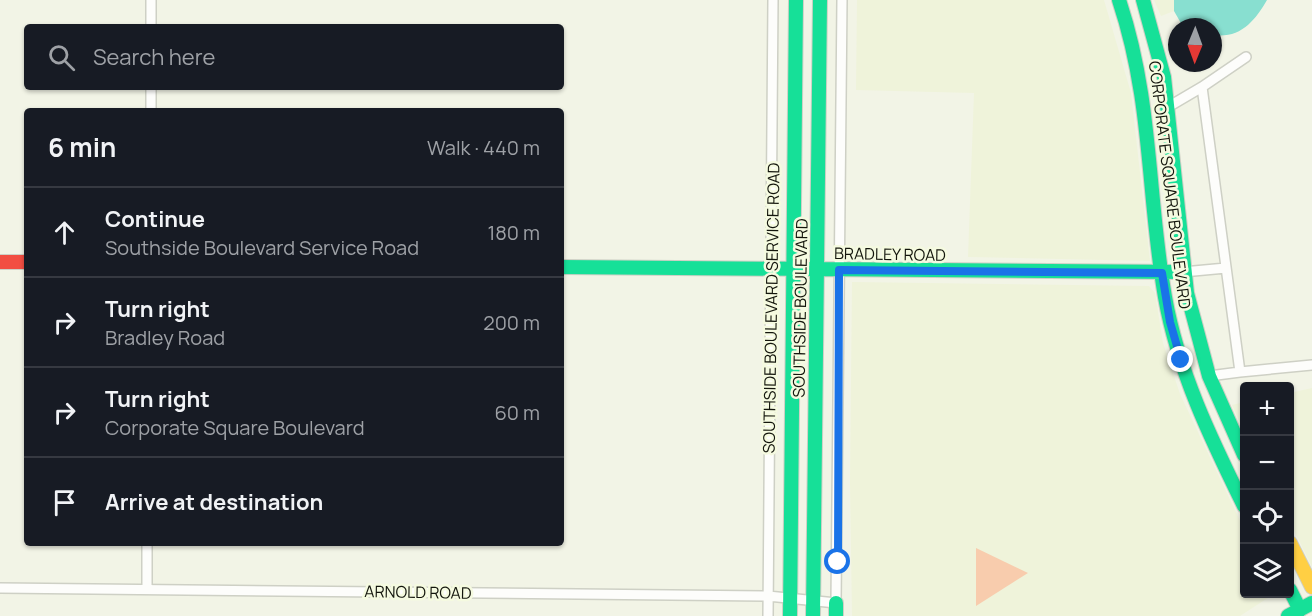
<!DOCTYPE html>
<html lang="en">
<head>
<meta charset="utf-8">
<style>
  :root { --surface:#171b24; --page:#242831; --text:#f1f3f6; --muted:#9ea1a6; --line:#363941 }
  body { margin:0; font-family:Manrope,sans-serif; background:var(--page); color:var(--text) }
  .controls { position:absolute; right:18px; bottom:18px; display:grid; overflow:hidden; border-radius:6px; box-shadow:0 2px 4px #0004 }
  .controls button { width:54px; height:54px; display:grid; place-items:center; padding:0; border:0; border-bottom:2px solid var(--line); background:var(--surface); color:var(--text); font:30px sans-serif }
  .compass { position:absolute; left:1168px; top:18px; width:54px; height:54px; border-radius:50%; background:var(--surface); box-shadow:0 2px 4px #0004; rotate:181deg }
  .stop { position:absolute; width:18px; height:18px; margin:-14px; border:4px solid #1a73e8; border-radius:50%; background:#fff }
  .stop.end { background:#1a73e8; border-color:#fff; box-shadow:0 2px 6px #0008 }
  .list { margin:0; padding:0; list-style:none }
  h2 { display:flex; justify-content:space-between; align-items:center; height:78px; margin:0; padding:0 24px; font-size:26px }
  h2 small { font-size:20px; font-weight:400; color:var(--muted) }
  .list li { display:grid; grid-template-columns:39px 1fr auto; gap:18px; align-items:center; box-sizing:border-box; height:90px; padding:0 24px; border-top:2px solid var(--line) }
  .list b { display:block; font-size:22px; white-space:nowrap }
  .list p { margin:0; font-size:20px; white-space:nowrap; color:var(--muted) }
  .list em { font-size:20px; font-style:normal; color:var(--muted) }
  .icon { flex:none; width:33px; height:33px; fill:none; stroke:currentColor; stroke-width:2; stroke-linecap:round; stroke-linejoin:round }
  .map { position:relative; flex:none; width:1312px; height:616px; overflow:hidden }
  .search { position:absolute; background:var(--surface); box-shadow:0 2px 4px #0004; left:24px; top:24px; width:540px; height:66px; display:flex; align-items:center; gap:15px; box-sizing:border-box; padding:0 21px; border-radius:6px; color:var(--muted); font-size:22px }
  .panel { position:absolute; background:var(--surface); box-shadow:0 2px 4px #0004; left:24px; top:108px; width:540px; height:438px; border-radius:6px }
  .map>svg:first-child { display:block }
</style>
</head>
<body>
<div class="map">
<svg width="1312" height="616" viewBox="0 0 1312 616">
  <rect width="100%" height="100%" fill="#f2f4e6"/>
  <path fill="#eff3da" d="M857,0h247l27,93 19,168 -182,-4 6,-164 -118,-3z
    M1154,0h20v11l-13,5z
    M852,282l297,4 6,7 8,50 17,51 64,135v65h30l-34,22h-388l-2,-134z
    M1312,388v179l-22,-45v-129z
    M1244,402v30l-12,-27z"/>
  <path fill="#f8ccad" d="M976,548l52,25 -52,33z"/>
  <path fill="#88dfd0" d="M1174,0h93c-12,21 -27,39 -54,35v-8l-31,-2 -8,-14z"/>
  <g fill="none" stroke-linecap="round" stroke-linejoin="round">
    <defs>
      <path id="street" d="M151,27v-27
        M1246,57l-44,30 38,285 72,-7
        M1168,107l34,-20
        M151,111v-24
        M1183,272l43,-4
        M1209,376l31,-4
        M147,543v46
        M0,588l768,8 68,7 6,-603
        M768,616l5,-616"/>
      <path id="fast" d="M1119,0c34,102 28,195 46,297 13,74 46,142 79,209
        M1143,0l21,77 23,216 22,83 35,79
        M561,267l622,5
        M1290,590l10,20
        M836,603v13
        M790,616l6,-616
        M813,616l7,-616
        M1288,616l24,-13"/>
      <path id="slow" d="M1290,543l22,44"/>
      <path id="jam" d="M0,262h27"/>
    </defs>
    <use href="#street" stroke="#ced0c5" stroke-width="12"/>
    <use href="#fast" stroke="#ced0c5" stroke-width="16"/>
    <use href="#slow" stroke="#ced0c5" stroke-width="16"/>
    <use href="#jam" stroke="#ced0c5" stroke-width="16"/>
    <use href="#street" stroke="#fdfdfb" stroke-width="9"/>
    <use href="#fast" stroke="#16e098" stroke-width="14"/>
    <use href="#slow" stroke="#ffcf43" stroke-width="14"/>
    <use href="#jam" stroke="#f24e42" stroke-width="14"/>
  </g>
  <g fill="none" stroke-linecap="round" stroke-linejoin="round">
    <path stroke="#1a73e8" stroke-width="8" d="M838,562l1,-292 323,3 8,49 11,38"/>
  </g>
  <g text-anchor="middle" stroke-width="5" stroke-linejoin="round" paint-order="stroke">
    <g font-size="16" fill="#13150c" stroke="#f5fae0">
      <text transform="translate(1170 185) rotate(83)" y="6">CORPORATE SQUARE BOULEVARD</text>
      <text transform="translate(890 254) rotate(1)" y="6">BRADLEY ROAD</text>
      <text transform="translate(771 308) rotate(-89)" y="6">SOUTHSIDE BOULEVARD SERVICE ROAD</text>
      <text transform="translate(800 308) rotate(-89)" y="6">SOUTHSIDE BOULEVARD</text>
      <text transform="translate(418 592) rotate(1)" y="6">ARNOLD ROAD</text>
    </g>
  </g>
</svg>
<div class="controls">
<button>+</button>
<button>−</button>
<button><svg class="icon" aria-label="locate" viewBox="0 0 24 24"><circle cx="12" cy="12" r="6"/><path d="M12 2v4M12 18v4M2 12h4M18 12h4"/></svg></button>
<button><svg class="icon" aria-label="layers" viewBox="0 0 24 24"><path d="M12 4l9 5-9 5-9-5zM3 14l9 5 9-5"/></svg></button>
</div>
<svg class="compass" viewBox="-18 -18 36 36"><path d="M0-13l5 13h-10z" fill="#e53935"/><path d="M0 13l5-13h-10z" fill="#9ea1a6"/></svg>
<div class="stop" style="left:838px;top:562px"></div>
<div class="stop end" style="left:1181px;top:360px"></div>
<div class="search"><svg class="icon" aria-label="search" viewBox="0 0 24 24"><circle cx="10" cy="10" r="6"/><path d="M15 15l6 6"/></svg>Search here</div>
<section class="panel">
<h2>6 min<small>Walk · 440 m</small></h2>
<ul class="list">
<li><svg class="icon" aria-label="ahead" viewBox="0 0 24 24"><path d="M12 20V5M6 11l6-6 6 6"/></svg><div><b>Continue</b><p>Southside Boulevard Service Road</p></div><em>180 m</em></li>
<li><svg class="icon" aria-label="right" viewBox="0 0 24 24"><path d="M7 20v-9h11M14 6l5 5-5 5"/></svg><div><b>Turn right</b><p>Bradley Road</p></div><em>200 m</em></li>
<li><svg class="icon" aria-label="right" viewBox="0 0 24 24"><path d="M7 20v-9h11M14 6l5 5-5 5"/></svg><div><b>Turn right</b><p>Corporate Square Boulevard</p></div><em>60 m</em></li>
<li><svg class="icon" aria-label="arrive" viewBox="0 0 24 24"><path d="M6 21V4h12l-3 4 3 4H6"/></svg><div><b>Arrive at destination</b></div></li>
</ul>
</section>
</div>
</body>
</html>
